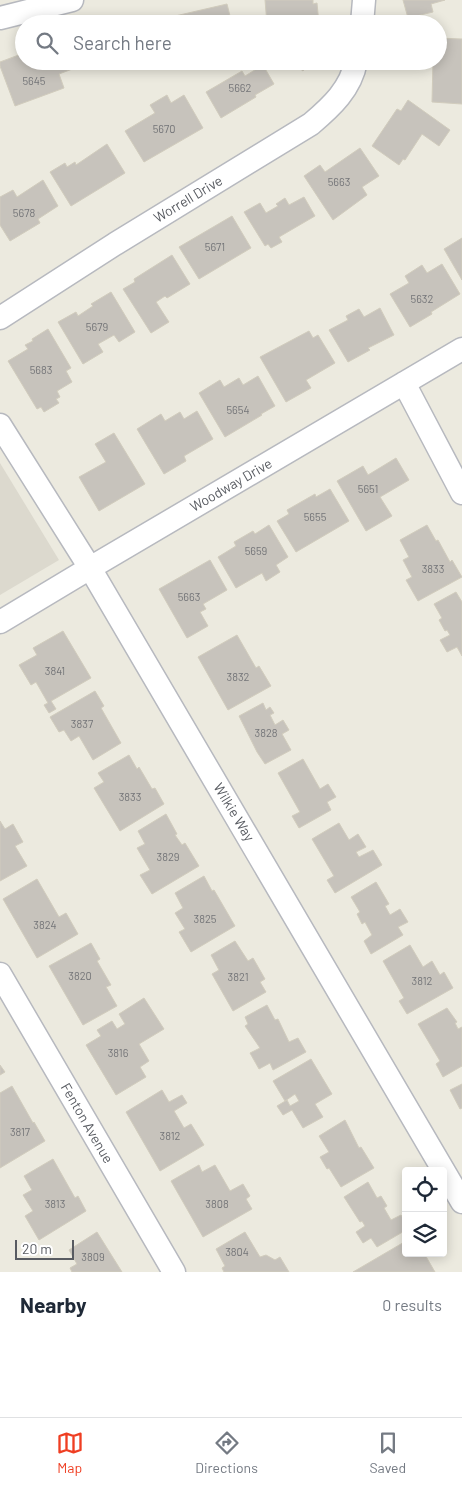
<!DOCTYPE html>
<html lang="en">
<head>
<meta charset="utf-8">
<style>
  :root { --surface:#fff; --page:#f2f2f3; --text:#1f2937; --muted:#747a83; --line:#e0e1e3; --accent:#ef3e22 }
  body { margin:0; font-family:Barlow,sans-serif; background:var(--page); color:var(--text) }
  .controls { position:absolute; right:15px; bottom:15px; display:grid; overflow:hidden; border-radius:5px; box-shadow:0 2px 12px #0003 }
  .controls button { width:45px; height:45px; display:grid; place-items:center; padding:0; border:0; border-bottom:1px solid var(--line); background:var(--surface); color:var(--text); font:25px sans-serif }
  .scale { position:absolute; left:15px; bottom:12px; width:59px; box-sizing:border-box; padding-left:5px; border:2px solid #585b61; border-top:0; font-size:14px; line-height:18px; white-space:nowrap; color:#585b61; -webkit-text-stroke:4px #fff; paint-order:stroke }
  .list { margin:0; padding:0; list-style:none }
  h2 { display:flex; justify-content:space-between; align-items:center; height:65px; margin:0; padding:0 20px; font-size:21px }
  h2 small { font-size:16px; font-weight:400; color:var(--muted) }
  .icon { flex:none; width:28px; height:28px; fill:none; stroke:currentColor; stroke-width:2; stroke-linecap:round; stroke-linejoin:round }
  .map { position:relative; flex:none; width:462px; height:1272px; overflow:hidden }
  .search { position:absolute; background:var(--surface); box-shadow:0 2px 12px #0003; left:15px; right:15px; top:15px; height:55px; display:flex; align-items:center; gap:12px; box-sizing:border-box; padding:0 18px; border-radius:28px; color:var(--muted); font-size:19px }
  .sheet { height:145px; background:var(--surface) }
  nav { display:flex; justify-content:space-around; align-items:center; box-sizing:border-box; height:70px; border-top:1px solid var(--line); background:var(--surface); font-size:14px; color:var(--muted) }
  nav a { display:grid; justify-items:center; gap:2px }
  nav .on { color:var(--accent) }
  .map>svg:first-child { display:block }
</style>
</head>
<body>
<div class="map">
<svg width="462" height="1272" viewBox="0 0 462 1272">
  <rect width="100%" height="100%" fill="#eceadf"/>
  <path fill="#dcd9ce" d="M0,463l59,97 -59,35z"/>
  <path fill="#c7c3bc" stroke="#d1ccbd" d="M265,0h48v4l4,-1 2,21h-52z
    M403,0h42l-14,4 2,8 -25,6z
    M227,4l5,20h-60l-1,-7z
    M438,38l24,1v65l-30,-2 1,-41h5z
    M24,53v8h57l2,4 -24,9 5,14 -49,18 -15,-40v-4z
    M95,61h57v1l-37,7 -1,-4 -18,4z
    M290,61h20l-7,10z
    M263,65l11,19 -19,11 1,2 -35,21 -15,-26 36,-21 3,5z
    M167,95l4,8 13,-8 19,33 -59,34 -19,-31 30,-18 -5,-8z
    M408,100l42,30 -11,16 -17,-12 -17,26 -2,-1 -4,6 -27,-19 25,-37 4,2z
    M107,144l18,29 -54,33 -21,-34 15,-9 2,4 8,-5 1,3z
    M360,148l19,28 -17,11 5,8 -34,25 -29,-44 16,-11 5,7z
    M43,180l15,26 -20,13 2,4 -30,18 -10,-16v-28l13,-7 4,7z
    M304,197l11,19 -36,21 3,5 -11,6 -3,-4 -3,2 -21,-34 16,-9 6,10 12,-7 -2,-2 9,-6 4,7z
    M232,216l19,32 -52,31 -20,-32z
    M462,238v42l-18,-31z
    M172,255l18,29 -23,14 -2,-2 -9,6 13,20 -18,11 -28,-44 12,-7 -1,-3z
    M442,264l18,30 -29,18 1,2 -22,13 -20,-33 19,-11 -4,-7 17,-11 5,8z
    M111,292l24,40 -16,10 -5,-7 -16,9 5,8 -20,12 -25,-42 18,-10 2,4 15,-10 -2,-2z
    M380,308l14,27 -26,13 2,2 -22,12 -19,-32 19,-10 -2,-4 13,-7 5,8z
    M48,329l23,39 -5,3 6,11 -15,9 3,6 -4,2 3,4 -15,9 -3,-5 -4,2 -29,-48 20,-12 -3,-4 8,-4 -1,-2z
    M309,331l4,7 5,-3 17,28 -29,17 5,8 -25,14 -26,-45z
    M258,376l17,30 -14,8 1,1 -37,22 -26,-44 21,-13 4,7 15,-9 4,7z
    M197,411l16,28 -29,17 2,5 -22,13 -27,-45 24,-15 4,7 15,-9 4,7z
    M114,433l31,51 -46,27 -20,-34 27,-15 -11,-18z
    M396,458l13,22 -29,17 12,19 -26,15 -29,-50 26,-15 5,9z
    M330,489l19,32 -53,31 -19,-31 12,-7 -2,-4 28,-16 1,3z
    M269,525l19,32 -12,8 4,7 -14,9 -4,-8 -26,15 -18,-31 18,-11 -2,-4 19,-11 2,3z
    M427,525l9,16 2,-1 12,22 2,-2 10,17 -44,24 -12,-21 6,-3 -9,-17 6,-3 -9,-17z
    M210,560l17,30 -24,14 3,5 -6,3 8,14 -21,12 -28,-49z
    M456,592l6,10v54l-5,-9 -10,5 -7,-12 10,-5 -3,-5 -2,1 -6,-11 3,-2 -8,-14z
    M63,631l28,47 -40,23 5,8 -7,4 -5,-8 4,-2 -12,-21 -5,3 -12,-20 18,-10 -4,-7z
    M237,635l19,33 3,-2 12,20 -43,24 -30,-53z
    M95,691l9,15 -3,2 20,35 -28,17 -14,-24 -8,5 -7,-11 -5,2 -9,-15z
    M263,703l3,7 4,-3 4,6 -4,2 5,10 8,-5 6,10 -7,4 9,16 -26,14 -8,-12 -18,-36z
    M129,755l8,14 2,-2 13,22 3,-1 9,16 -44,27 -26,-43 10,-6 -6,-9z
    M303,759l17,30 8,-5 8,13 -9,5 4,8 -32,18 -7,-12 8,-4 -22,-39z
    M166,814l11,20 -2,1 7,10 3,-2 14,23 -47,28 -12,-19 10,-5 -13,-22 8,-4 -7,-13z
    M0,821l5,8 8,-5 10,18 -8,4 12,20 -27,15z
    M339,823l10,17 9,-6 8,13 -10,5 3,5 14,-7 9,15 -47,28 -8,-13 7,-4 -22,-37z
    M204,876l8,15 2,-1 21,36 -44,26 -12,-20 6,-3 -10,-16 8,-5 -8,-15z
    M37,879l22,38 7,-4 12,21 -41,24 -34,-59z
    M376,882l13,22 -4,2 5,9 10,-6 8,13 -10,5 5,8 -32,19 -7,-13 8,-6 -7,-13 -3,2 -5,-10 3,-2 -9,-15z
    M235,941l13,20 5,-3 12,21 -5,3 6,10 -33,19 -21,-37 7,-4 -8,-15z
    M91,943l9,16 -3,2 14,24 -5,2 11,19 -34,19 -34,-59z
    M410,945l13,22 9,-6 8,14 4,-3 9,16 -46,26 -8,-13 5,-3 -21,-37z
    M144,998l20,31 -25,15 10,17 -9,6 6,10 -30,18 -30,-50 15,-9 -4,-6 15,-9 5,8 8,-5 -6,-10z
    M267,1005l8,15 3,-1 11,23 9,-4 8,14 -33,18 -3,-7 -11,6 -9,-16 10,-5 -15,-22 3,-2 -3,-7z
    M447,1008l10,14 -2,1 3,6 4,-2v39l-19,11 -7,-13 4,-3 -22,-37z
    M311,1059l21,35 -17,10 8,13 -20,11 -11,-18 -9,5 -6,-9 10,-6 3,6 9,-5 -4,-7 -10,7 -12,-20z
    M0,1065l5,7 -5,3z
    M462,1084v24l-2,1 -10,-19z
    M12,1086l21,37 1,-1 11,19 -45,27v-75z
    M162,1090l7,12 13,-7 5,8 -13,8 10,17 7,-4 13,21 -44,26 -34,-59z
    M345,1120l14,28 2,-1 13,21 -33,19 -12,-19 -2,1 -7,-12 9,-5 -10,-16z
    M53,1159l22,39 3,-2 8,15 -47,29 -14,-24 8,-5 -10,-16 9,-5 -8,-14z
    M199,1165l3,7 13,-7 15,26 13,-7 7,12 -4,3 6,10 -49,28 -32,-56z
    M368,1182l9,16 4,-2 6,10 -3,2 7,12 10,-5 5,8v7l-29,17 -6,-9 -8,5 -7,-11 9,-6 -3,-5 -2,1 -16,-25z
    M97,1232l25,40h-50l-2,-4 7,-4 -8,-14z
    M245,1232l15,25 6,-2 9,5 5,-3 9,15h-65l-2,-4 3,-2 -9,-17z
    M406,1241v12h18l11,19h-82z"/>
  <g fill="none" stroke-linecap="round" stroke-linejoin="round">
    <defs>
      <path id="minor" d="M0,18l72,-18
        M362,24l2,-24
        M0,318l115,-74 196,-120c20,-17 40,-35 45,-63
        M404,383l58,110
        M0,425l90,143 372,634
        M0,622l90,-54 372,-219
        M0,974l174,298"/>
    </defs>
    <use href="#minor" stroke="#b7b9bf" stroke-width="25"/>
    <use href="#minor" stroke="#fff" stroke-width="22"/>
  </g>
  <g text-anchor="middle" stroke-width="4.5" stroke-linejoin="round" paint-order="stroke">
    <g font-size="11" fill="#747578">
      <text x="34" y="85">5645</text>
      <text x="240" y="92">5662</text>
      <text x="164" y="133">5670</text>
      <text x="339" y="186">5663</text>
      <text x="24" y="217">5678</text>
      <text x="215" y="251">5671</text>
      <text x="422" y="303">5632</text>
      <text x="97" y="331">5679</text>
      <text x="41" y="374">5683</text>
      <text x="238" y="414">5654</text>
      <text x="368" y="493">5651</text>
      <text x="315" y="521">5655</text>
      <text x="256" y="555">5659</text>
      <text x="433" y="573">3833</text>
      <text x="189" y="601">5663</text>
      <text x="55" y="675">3841</text>
      <text x="238" y="681">3832</text>
      <text x="82" y="728">3837</text>
      <text x="266" y="737">3828</text>
      <text x="130" y="801">3833</text>
      <text x="168" y="861">3829</text>
      <text x="205" y="923">3825</text>
      <text x="45" y="929">3824</text>
      <text x="80" y="980">3820</text>
      <text x="238" y="981">3821</text>
      <text x="422" y="985">3812</text>
      <text x="118" y="1057">3816</text>
      <text x="20" y="1136">3817</text>
      <text x="170" y="1140">3812</text>
      <text x="55" y="1208">3813</text>
      <text x="217" y="1208">3808</text>
      <text x="237" y="1256">3804</text>
      <text x="93" y="1261">3809</text>
    </g>
    <g font-size="14" fill="#585b61" stroke="#fff">
      <text transform="translate(188 199) rotate(-31)" y="5">Worrell Drive</text>
      <text transform="translate(231 485) rotate(-30)" y="5">Woodway Drive</text>
      <text transform="translate(234 812) rotate(59)" y="5">Wilkie Way</text>
      <text transform="translate(87 1123) rotate(60)" y="5">Fenton Avenue</text>
    </g>
  </g>
</svg>
<div class="controls">
<button><svg class="icon" aria-label="locate" viewBox="0 0 24 24"><circle cx="12" cy="12" r="6"/><path d="M12 2v4M12 18v4M2 12h4M18 12h4"/></svg></button>
<button><svg class="icon" aria-label="layers" viewBox="0 0 24 24"><path d="M12 4l9 5-9 5-9-5zM3 14l9 5 9-5"/></svg></button>
</div>
<div class="scale">20 m</div>
<div class="search"><svg class="icon" aria-label="search" viewBox="0 0 24 24"><circle cx="10" cy="10" r="6"/><path d="M15 15l6 6"/></svg>Search here</div>
</div>
<section class="sheet">
<h2>Nearby<small>0 results</small></h2>
<ul class="list">
</ul>
</section>
<nav>
<a class="on"><svg class="icon" aria-label="map" viewBox="0 0 24 24"><path d="M3 6l6-2 6 2 6-2v14l-6 2-6-2-6 2zM9 4v14M15 6v14"/></svg>Map</a>
<a><svg class="icon" aria-label="directions" viewBox="0 0 24 24"><path d="M12 3l9 9-9 9-9-9zM9 14v-3h6M13 9l2 2-2 2"/></svg>Directions</a>
<a><svg class="icon" aria-label="saved" viewBox="0 0 24 24"><path d="M7 4h10v16l-5-4-5 4z"/></svg>Saved</a>
</nav>
</body>
</html>
